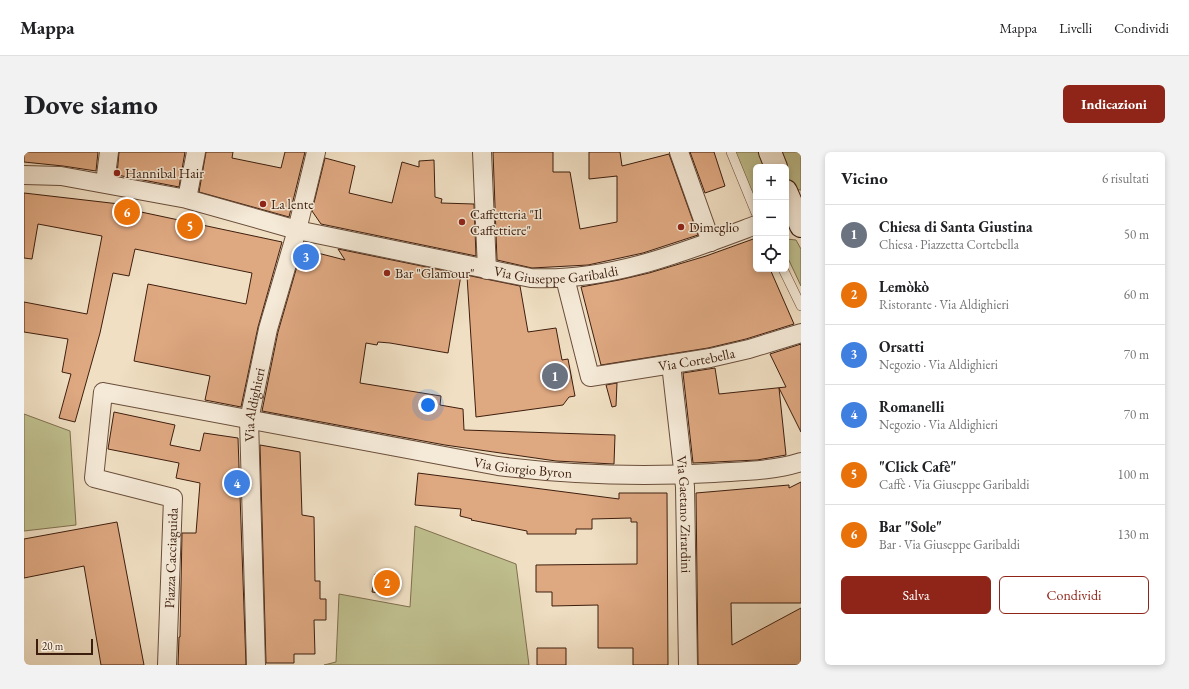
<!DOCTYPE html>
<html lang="it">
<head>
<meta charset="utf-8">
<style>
  :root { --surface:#fff; --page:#f2f2f2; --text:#202124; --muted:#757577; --line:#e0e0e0; --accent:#8f2418 }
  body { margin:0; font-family:"EB Garamond",serif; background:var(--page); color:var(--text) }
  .controls { position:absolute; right:12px; top:12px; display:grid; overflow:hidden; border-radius:6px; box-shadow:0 2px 6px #0003 }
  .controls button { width:36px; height:36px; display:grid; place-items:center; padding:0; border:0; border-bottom:1px solid var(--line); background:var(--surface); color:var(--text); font:20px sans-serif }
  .scale { position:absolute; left:12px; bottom:10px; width:57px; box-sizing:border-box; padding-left:4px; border:2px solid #3d1e0e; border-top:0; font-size:11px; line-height:14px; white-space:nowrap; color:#3d1e0e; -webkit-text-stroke:3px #f5ead8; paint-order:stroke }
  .you { position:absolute; left:404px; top:253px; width:14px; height:14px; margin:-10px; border:3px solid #fff; border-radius:50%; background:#1a73e8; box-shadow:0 0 0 6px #1a73e833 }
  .badge { display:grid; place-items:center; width:26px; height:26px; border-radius:50%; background:var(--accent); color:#fff; font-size:13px; font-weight:700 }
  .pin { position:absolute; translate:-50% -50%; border:2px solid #fff; box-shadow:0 1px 4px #0006 }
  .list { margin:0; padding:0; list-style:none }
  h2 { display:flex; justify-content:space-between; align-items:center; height:52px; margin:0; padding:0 16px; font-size:17px }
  h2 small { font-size:13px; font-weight:400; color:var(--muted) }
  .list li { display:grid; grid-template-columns:26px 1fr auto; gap:12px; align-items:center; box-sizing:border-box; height:60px; padding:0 16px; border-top:1px solid var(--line) }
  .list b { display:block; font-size:15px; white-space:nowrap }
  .list p { margin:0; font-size:13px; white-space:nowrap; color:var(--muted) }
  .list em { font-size:13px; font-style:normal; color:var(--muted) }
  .actions { display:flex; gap:8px; padding:12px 16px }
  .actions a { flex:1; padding:9px 0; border:1px solid var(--accent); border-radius:6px; text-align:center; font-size:14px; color:var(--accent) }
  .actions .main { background:var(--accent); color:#fff }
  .icon { flex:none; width:22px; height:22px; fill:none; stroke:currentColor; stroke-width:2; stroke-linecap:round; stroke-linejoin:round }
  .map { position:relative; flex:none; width:777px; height:513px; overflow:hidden; border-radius:6px }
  header { display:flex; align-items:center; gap:24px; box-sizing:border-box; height:56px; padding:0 20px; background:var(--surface); border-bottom:1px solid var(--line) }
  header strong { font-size:19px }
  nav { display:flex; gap:22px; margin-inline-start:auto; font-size:14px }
  .intro { display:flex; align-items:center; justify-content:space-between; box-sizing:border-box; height:96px; padding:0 24px }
  h1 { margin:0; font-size:28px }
  .button { padding:10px 18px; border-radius:6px; background:var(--accent); color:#fff; font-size:14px; font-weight:700 }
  main { display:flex; gap:24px; padding:0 24px }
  aside { flex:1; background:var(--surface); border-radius:6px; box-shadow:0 2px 6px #0003 }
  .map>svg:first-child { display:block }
</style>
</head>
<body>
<header>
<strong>Mappa</strong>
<nav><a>Mappa</a><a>Livelli</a><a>Condividi</a></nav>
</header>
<div class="intro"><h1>Dove siamo</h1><a class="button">Indicazioni</a></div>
<main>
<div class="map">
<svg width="777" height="513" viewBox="0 0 777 513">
  <rect width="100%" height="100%" fill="#f0dfc3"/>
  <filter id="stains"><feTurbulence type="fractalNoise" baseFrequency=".005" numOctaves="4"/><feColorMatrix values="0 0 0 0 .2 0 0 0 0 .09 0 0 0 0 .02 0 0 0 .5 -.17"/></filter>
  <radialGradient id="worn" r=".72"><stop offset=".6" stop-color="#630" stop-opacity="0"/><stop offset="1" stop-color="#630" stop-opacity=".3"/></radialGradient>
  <path fill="#c0c08f" stroke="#7e6f4e" d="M711,0h25l6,15h-10v37z
    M754,0h23v38l-9,-1c-5,-14 -7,-24 -14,-37z
    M762,87l10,1 5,9v37l-15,-32z
    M0,262l46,17 6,94 -52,6z
    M391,374l101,38 13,101h-205l12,-3 3,-68 71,13z"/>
  <path fill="#dea881" stroke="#3d1e0e" d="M0,0h74l-2,19 -33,-5 -39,-4z
    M95,0h66l-6,35 -62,-12z
    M182,0h27l-1,6 49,10 4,-16h20l-16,65 -90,-25z
    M469,0h60v20h17l10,57 37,-7v-46l-28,3v-27h31l2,14 47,-12 29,81 -55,18 -55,12 -56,3 -35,-8z
    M666,0h24l11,34 -20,7z
    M301,6l30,8 -6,27 43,10 10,-41 17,5v-6l15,-1 1,37 7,2 -1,4 33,1 2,52 -155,-32 -9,-13z
    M0,41l104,12 -1,4 155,33 -24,85 -17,80 -36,-7 5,-24 -76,-15 14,-77 98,20 6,-31 -117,-24 -6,27 -16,-3 -13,60 -25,89 -16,-4 12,-44 -9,-2 6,-33 -44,-7v-30l63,12 15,-78 -64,-12 -6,35 -8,-1z
    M732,86v31h14l24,55 -48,15 -38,9 -107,17 -20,-78 38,-7 30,-7 57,-17z
    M278,97l43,11 -7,-11 182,37 8,46 28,-4 6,32 6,-1 7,37 -6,1 -6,8 -87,12 -9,-141 -6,-1 -13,78 -58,-10 -12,-1 -1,3 -11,-2 -6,40 81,13 -1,9 23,4 1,21 151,5 -1,29 -58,-3 -111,-16 -183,-34 16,-79z
    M777,192v88l-22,-44 7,67 -29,5 -64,3 -10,-90 32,-5 4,26 67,-7 -16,-33z
    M593,231l-1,23 -4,1 -6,-22z
    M90,260l61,13 -5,20 30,6 4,-18 34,5 8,227h-68l1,-28h1l2,-104h14l4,-50 -24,-5 3,-15 -71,-14z
    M236,293l40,7 2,63 12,2 1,64h5v18h6v21h-12l1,34h-21v9h-28z
    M394,321l201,26v-6h48l1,172h-35v-17h-35v-43l-46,1v-14h-16v-27l101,-1v-42h-6v-4l-39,1v10h-16v5h-49v-3l-56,-11 1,-1 -12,-3 1,-7 -46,-4z
    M777,330v121h-70l1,42 69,-37v57h-103l-2,-172 93,-8v3z
    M93,370l27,143h-43l-17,-99 -60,12v-39z
    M351,422l18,4 -2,17 -19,-3z
    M513,496h29v17h-29z"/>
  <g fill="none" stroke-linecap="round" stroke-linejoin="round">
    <defs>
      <path id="lane" d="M707,0l25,61
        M759,117l18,37"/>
      <g id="street">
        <path d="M458,0l5,118"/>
        <path d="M655,0l32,90"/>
        <path id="s1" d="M0,23l37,1 126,23 110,31 234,48c78,4 153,-26 225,-53"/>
        <path d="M81,31l4,-31"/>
        <path d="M163,47l9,-47"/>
        <path id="s2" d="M541,126l25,99 120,-19 39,-9 52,-16"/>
        <path id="s3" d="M647,212l14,123 3,178"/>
        <path id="s4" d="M143,513l6,-167 -79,-20 9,-86 395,74c72,9 143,11 216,7 29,-2 59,-2 87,-11"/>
        <path id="s5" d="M232,513l-7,-245 19,-91 29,-99 19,-78"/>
      </g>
      <path id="secondary" d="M746,0l6,15
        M762,39l15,35"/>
    </defs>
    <use href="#lane" stroke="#6a4e3b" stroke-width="10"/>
    <use href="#street" stroke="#6a4e3b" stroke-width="20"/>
    <use href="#secondary" stroke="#3d1e0e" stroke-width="24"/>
    <use href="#lane" stroke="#f5ead8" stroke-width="9"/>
    <use href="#street" stroke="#f5ead8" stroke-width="18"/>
    <use href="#secondary" stroke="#f5ead8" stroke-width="22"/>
  </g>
  <g fill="#8f2418" stroke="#f5ead8" stroke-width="1.5">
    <circle cx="93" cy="21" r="4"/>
    <circle cx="239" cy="52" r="4"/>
    <circle cx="438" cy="70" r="4"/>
    <circle cx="657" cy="75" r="4"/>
    <circle cx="363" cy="121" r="4"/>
  </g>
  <g text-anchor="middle" stroke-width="3" stroke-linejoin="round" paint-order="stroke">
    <g font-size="14" fill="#3d1e0e" stroke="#f5ead8" text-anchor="start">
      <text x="101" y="26">Hannibal Hair</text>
      <text x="247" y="57">La lente</text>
      <text x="446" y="67">Caffetteria "Il<tspan x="446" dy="16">Caffettiere"</tspan></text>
      <text x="665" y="80">Dimeglio</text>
      <text x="371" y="126">Bar "Glamour"</text>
    </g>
    <g font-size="14" fill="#3d1e0e" stroke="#f5ead8">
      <text dy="5" stroke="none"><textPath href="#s1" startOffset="543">Via Giuseppe Garibaldi</textPath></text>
      <text dy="5" stroke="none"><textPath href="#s2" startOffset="210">Via Cortebella</textPath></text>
      <text dy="5" stroke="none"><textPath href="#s5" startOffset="261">Via Aldighieri</textPath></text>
      <text dy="5" stroke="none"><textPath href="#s4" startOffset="762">Via Giorgio Byron</textPath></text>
      <text dy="5" stroke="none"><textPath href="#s3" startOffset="151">Via Gaetano Zirardini</textPath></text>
      <text dy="5" stroke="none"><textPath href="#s4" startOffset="107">Piazza Cacciaguida</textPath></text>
    </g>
  </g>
  <rect width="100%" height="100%" filter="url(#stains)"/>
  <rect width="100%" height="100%" fill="url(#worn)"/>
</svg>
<div class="controls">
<button>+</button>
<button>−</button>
<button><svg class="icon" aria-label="locate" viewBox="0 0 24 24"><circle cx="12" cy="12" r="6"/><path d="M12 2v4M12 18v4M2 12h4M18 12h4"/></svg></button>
</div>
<div class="scale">20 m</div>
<div class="you"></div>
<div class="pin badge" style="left:531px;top:224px;background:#6b7280">1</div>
<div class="pin badge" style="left:363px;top:431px;background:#e8710a">2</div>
<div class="pin badge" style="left:282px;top:105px;background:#3f7fe0">3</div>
<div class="pin badge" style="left:213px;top:331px;background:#3f7fe0">4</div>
<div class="pin badge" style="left:166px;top:74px;background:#e8710a">5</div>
<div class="pin badge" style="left:103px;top:60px;background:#e8710a">6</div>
</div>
<aside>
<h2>Vicino<small>6 risultati</small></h2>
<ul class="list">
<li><span class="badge" style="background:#6b7280">1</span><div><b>Chiesa di Santa Giustina</b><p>Chiesa · Piazzetta Cortebella</p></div><em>50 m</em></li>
<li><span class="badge" style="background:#e8710a">2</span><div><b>Lemòkò</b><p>Ristorante · Via Aldighieri</p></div><em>60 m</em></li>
<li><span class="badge" style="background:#3f7fe0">3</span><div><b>Orsatti</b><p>Negozio · Via Aldighieri</p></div><em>70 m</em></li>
<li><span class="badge" style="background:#3f7fe0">4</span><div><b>Romanelli</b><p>Negozio · Via Aldighieri</p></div><em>70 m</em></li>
<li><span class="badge" style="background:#e8710a">5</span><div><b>&quot;Click Cafè&quot;</b><p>Caffè · Via Giuseppe Garibaldi</p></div><em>100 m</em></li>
<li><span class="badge" style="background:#e8710a">6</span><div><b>Bar &quot;Sole&quot;</b><p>Bar · Via Giuseppe Garibaldi</p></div><em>130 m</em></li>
</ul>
<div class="actions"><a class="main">Salva</a><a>Condividi</a></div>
</aside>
</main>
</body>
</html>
